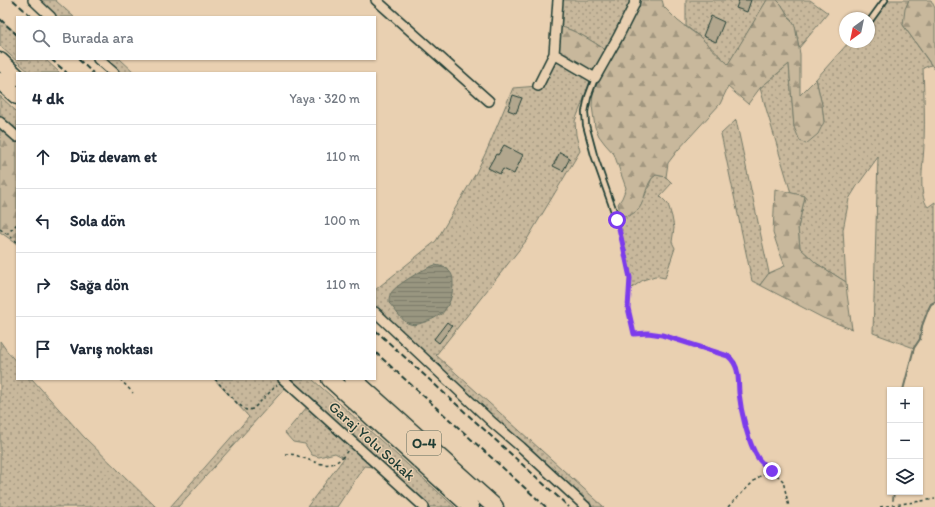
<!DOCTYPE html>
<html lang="tr">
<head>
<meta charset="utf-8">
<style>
  :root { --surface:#fff; --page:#f2f2f3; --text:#1f2937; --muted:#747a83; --line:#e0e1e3 }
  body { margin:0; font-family:Itim,sans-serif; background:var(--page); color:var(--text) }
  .controls { position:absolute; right:12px; bottom:12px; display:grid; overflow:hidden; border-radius:0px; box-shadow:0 1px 3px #0004 }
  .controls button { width:36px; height:36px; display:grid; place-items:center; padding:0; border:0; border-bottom:1px solid var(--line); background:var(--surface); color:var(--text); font:20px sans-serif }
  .compass { position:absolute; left:839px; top:12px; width:36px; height:36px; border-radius:50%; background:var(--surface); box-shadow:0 1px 3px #0004; rotate:213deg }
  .stop { position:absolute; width:12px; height:12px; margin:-9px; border:3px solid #7c3aed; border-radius:50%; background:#fff }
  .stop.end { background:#7c3aed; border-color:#fff; box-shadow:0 1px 4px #0008 }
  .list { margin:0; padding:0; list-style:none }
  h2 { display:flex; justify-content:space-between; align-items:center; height:52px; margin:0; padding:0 16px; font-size:17px }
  h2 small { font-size:13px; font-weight:400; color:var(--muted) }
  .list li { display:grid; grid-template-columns:26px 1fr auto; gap:12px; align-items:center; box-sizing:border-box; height:64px; padding:0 16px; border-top:1px solid var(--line) }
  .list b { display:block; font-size:15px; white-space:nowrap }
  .list em { font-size:13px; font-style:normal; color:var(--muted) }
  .icon { flex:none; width:22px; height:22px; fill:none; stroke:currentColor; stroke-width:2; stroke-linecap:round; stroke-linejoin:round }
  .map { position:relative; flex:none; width:935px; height:507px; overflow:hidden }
  .search { position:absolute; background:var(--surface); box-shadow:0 1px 3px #0004; left:16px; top:16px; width:360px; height:44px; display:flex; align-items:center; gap:10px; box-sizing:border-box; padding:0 14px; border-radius:0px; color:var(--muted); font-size:15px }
  .panel { position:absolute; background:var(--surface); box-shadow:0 1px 3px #0004; left:16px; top:72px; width:360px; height:308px; border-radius:0px }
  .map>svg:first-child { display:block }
</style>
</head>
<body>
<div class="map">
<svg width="935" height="507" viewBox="0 0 935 507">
  <defs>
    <pattern id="grass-dots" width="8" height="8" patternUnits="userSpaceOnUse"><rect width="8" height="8" fill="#c8b89c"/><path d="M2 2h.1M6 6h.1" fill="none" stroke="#a29780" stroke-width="1.8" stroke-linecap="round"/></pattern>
    <pattern id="forest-firs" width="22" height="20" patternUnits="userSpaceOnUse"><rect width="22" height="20" fill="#c8b89c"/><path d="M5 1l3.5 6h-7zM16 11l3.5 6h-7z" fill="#a29780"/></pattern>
    <pattern id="water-rules" width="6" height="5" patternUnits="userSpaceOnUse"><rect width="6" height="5" fill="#999680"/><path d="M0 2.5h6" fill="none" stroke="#7c7c6a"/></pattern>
  </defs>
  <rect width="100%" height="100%" fill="#e9d0b1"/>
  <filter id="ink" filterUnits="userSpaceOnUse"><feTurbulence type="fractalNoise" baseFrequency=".025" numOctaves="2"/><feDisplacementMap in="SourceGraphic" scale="8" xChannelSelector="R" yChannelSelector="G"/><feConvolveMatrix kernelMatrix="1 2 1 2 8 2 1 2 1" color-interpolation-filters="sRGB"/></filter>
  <g filter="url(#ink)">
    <path fill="url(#grass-dots)" stroke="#747a68" fill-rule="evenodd" d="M36,0h19l19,17h-19z
      M560,0h71l-3,9 -21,42c-15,-10 -31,-21 -49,-25z
      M686,0h81l-39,65 -28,-28 -14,-11z
      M777,0h33l18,13 -29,35 -4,-22 -14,-22z
      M885,0h24l-1,1 -5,24 28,40 -8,3c1,25 2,50 1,75 0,17 -7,51 4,64l7,-5v100l-4,2 -3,6 -6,16 -2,13 -6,9 -41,-15 5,-176 -21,29 -8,13 -6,31 3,52 -30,-19 -16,-15 -2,-20 7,-32 -14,-3 -31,-105 29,-24 5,63 30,-5 -2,-17 -6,-26 33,-37h20v-20z
      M0,19l17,15v25h28l15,14h-30l-30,-27z
      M554,54l41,24 -12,23 -8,20 1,14 4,16 -54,90 -90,114 168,152h-11l-218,-198v-19l61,-49 40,-68 11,-23 26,-62 25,-2zM435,265l13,4 2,31 -5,10 -4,5z
      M101,59h19l15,14h-19z
      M0,96l17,16v23l-17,-15z
      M736,120l33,153 -9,12 -8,-4 -31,-147z
      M656,175l10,2 6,6 -12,13 8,8 4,13 2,11 -2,14 3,6 -10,30 -10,-2 -12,4 -14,10c1,-23 -6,-47 -12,-70l4,-6v1l23,-17 8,-20z
      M0,341l7,10 10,12v16h15l52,58 72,70h-156z
      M214,379h64l8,8 -108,120h-8l79,-90z
      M287,379h25l143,128h-27z
      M307,407l66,60 -9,-1 -27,41h-30l37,-49 -9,-5 -16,4 -7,-2 -7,-11 -12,-2 -8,-9z"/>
    <path fill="url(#forest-firs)" stroke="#747a68" d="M638,0h24l2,7 14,14 22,16 28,27 39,-64h10l4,4 14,22 5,28v41l16,-16 6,26 2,17 -6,12 -12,10 -6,-3 -6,-14 -5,-63 -29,24 -12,16 -20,-17 -8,17 -42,46 -10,13 -2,14 -10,-2c-11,6 -10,26 -18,35 -2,2 -6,4 -9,6l-8,-1 -3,-11 4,-6 4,-10 -12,-34 -9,-10 -6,-8 -4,-9 -3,-21 1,-14z
      M909,0h22l4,8v62l-32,-45 2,-16z
      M558,26c18,4 34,15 49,25l-13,23 -33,-20 -3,-4z
      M0,126l17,15v103l-17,-12z
      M775,189l30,7 -7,32 2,20 16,15 30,19 1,12 5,35 -6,-2 -23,-9 -63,-33 9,-12 16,-7 -7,-18 -5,-15z"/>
    <path fill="url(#water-rules)" stroke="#687262" d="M435,265c5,1 11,2 14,6 4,3 4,9 4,14 -1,19 -9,31 -28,37 -4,1 -10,4 -15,2 -7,-1 -16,-16 -21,-21 0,-4 0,-7 2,-10 6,-9 34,-25 44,-28z"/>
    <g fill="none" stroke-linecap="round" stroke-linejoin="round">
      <path stroke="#687262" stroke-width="2" d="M903,390l11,-42 6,-9 2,-13 6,-16 3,-6 4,-2
        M893,500l1,-8"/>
    </g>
    <path fill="#b2a78e" stroke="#1f3d34" d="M739,0h12l-4,12 -11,-4z
      M711,16l13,6 -8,20 -13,-6z
      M513,95l9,3 -6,15 -8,-3z
      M504,145l19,10 -9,19 -11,-5 -3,5 -12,-6 8,-14 2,1z
      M560,152l10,6 -7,13 -10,-5z
      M447,322l5,4 -13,17 -5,-4z"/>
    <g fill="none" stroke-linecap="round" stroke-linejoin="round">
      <defs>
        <path id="service" d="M869,22l16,-22
          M595,78l-7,19 -3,15 1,13 8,30 23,65"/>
        <path id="minor" d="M33,0l18,17
          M376,0l113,101
          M554,54l41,24 23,-41 16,-32 1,-5
          M98,59l16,14
          M538,86l16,-32 4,-54
          M0,122l17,15
          M375,312l118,111 28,24 65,60
          M283,379l141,128"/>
        <path id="motorway" d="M0,61l17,16
          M0,81l17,15
          M330,379l141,128
          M353,379l142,128"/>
      </defs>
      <use href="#service" stroke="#1f3d34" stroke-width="8"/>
      <use href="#minor" stroke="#1f3d34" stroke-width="12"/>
      <use href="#motorway" stroke="#1f3d34" stroke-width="19"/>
      <path stroke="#1f3d34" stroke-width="1.5" stroke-dasharray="3 3" stroke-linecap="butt" d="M17,224l-10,10 10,8
        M618,226l6,24 6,28 -2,30 6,26 13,-1 15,2 67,21 4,4 4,6 4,42 11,39 7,13 19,16 5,5 6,26
        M0,229l7,5
        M120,379l13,14
        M215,379l22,24 9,7 7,-1 24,-24
        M285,454c5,0 9,0 13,2 21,7 36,18 51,-8
        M728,507l28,-28 7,-5 9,-3
        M880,507l55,-8"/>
      <use href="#service" stroke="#e9d0b1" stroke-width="4.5"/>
      <use href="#minor" stroke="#e9d0b1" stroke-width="9"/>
      <use href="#motorway" stroke="#e9d0b1" stroke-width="16"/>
      <path stroke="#1f3d34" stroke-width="2" stroke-dasharray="6 3" stroke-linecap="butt" d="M13,0l19,17
        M0,19l17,16
        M51,59l16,14
        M78,59l15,14
        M375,330l194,177
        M375,352l171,155"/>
    </g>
  </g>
  <g fill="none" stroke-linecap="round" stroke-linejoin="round" filter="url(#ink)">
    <path stroke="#7c3aed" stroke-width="5" d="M617,220l7,30 6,28 -2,30 6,26 14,-1 14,2 66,21c12,10 10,23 11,37 2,19 9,50 19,65 3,5 9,9 14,13"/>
  </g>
  <g text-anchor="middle" stroke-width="3" stroke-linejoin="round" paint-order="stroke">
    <rect fill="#e9d0b1" stroke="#5c695a" stroke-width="1" x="407" y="431" width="34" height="24" rx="3"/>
    <g font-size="14" font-weight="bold" fill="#1f3d34">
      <text x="424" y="448">O-4</text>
    </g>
    <g font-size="15" fill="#1f3d34" stroke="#e9d0b1">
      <text transform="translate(372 441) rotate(42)" y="5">Garaj Yolu Sokak</text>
    </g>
  </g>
</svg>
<div class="controls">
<button>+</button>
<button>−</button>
<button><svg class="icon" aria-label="layers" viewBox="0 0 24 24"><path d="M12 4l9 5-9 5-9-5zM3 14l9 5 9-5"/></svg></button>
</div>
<svg class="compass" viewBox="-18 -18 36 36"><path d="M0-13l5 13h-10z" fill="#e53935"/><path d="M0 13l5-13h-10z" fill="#747a83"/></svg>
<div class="stop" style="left:617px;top:220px"></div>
<div class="stop end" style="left:772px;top:471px"></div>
<div class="search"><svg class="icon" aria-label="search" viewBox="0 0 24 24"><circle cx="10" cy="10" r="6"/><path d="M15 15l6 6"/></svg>Burada ara</div>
<section class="panel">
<h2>4 dk<small>Yaya · 320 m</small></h2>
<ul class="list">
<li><svg class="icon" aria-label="ahead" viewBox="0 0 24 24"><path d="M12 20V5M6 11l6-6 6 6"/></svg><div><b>Düz devam et</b></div><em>110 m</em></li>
<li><svg class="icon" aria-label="left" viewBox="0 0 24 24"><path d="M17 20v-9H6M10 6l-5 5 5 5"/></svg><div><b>Sola dön</b></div><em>100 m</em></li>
<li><svg class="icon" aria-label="right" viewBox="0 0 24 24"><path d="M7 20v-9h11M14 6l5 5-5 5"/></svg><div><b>Sağa dön</b></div><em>110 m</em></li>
<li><svg class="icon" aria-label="arrive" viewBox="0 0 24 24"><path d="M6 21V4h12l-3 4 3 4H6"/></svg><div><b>Varış noktası</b></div></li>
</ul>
</section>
</div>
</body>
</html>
